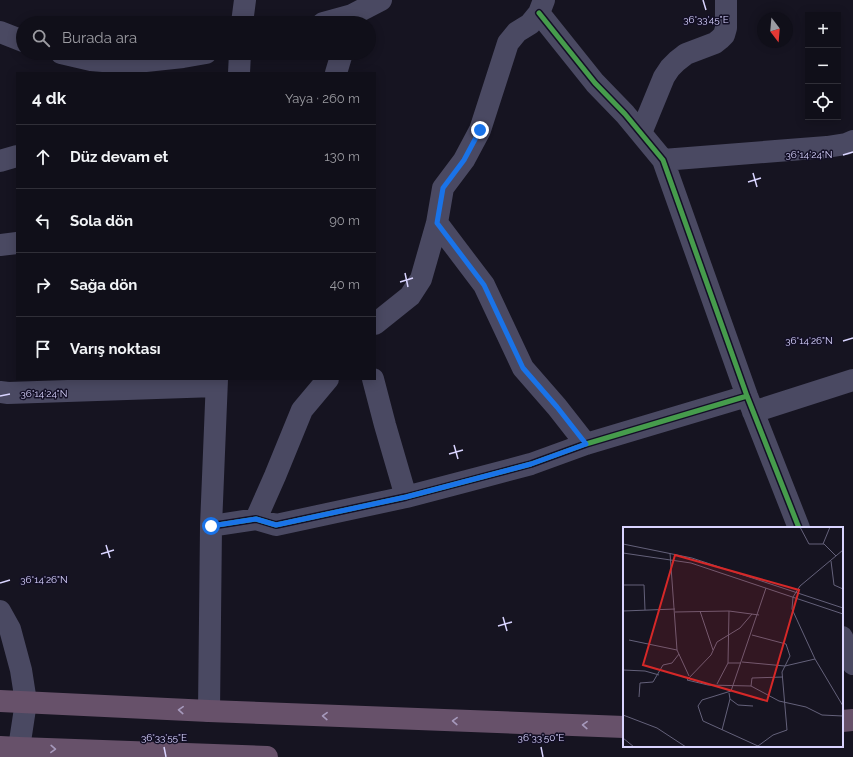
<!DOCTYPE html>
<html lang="tr">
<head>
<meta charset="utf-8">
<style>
  :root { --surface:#100f19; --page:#1e1d26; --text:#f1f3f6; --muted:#9c9ca2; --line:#302f38 }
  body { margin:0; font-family:Raleway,sans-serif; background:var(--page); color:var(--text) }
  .controls { position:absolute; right:12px; top:12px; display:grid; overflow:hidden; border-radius:0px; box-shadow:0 2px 10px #0003 }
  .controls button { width:36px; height:36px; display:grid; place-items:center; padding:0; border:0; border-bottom:1px solid var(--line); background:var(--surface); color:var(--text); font:20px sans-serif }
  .compass { position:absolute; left:757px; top:12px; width:36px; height:36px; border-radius:50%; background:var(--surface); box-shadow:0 2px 10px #0003; rotate:164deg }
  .stop { position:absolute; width:12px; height:12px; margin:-9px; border:3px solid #1a73e8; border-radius:50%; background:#fff }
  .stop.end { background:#1a73e8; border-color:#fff; box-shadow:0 1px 4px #0008 }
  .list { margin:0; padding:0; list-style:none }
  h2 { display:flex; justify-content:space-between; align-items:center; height:52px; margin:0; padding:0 16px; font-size:17px }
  h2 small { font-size:13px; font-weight:400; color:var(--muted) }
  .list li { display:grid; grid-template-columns:26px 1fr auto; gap:12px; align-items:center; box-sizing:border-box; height:64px; padding:0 16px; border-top:1px solid var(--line) }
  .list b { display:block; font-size:15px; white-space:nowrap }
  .list em { font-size:13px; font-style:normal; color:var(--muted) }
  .icon { flex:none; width:22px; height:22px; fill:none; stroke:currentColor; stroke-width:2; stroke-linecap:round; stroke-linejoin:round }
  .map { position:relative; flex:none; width:853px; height:757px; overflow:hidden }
  .search { position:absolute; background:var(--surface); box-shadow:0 2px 10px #0003; left:16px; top:16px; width:360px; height:44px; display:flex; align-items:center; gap:10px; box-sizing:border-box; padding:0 14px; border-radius:22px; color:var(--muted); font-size:15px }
  .panel { position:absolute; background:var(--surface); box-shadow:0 2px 10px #0003; left:16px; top:72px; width:360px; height:308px; border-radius:0px }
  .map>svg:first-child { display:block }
</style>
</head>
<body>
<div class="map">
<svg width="853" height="757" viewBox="0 0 853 757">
  <rect width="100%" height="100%" fill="#161421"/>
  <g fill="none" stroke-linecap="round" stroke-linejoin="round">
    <path stroke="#4a4962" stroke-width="22" d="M539,13l56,70 30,31 38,46 84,236 52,132
      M242,23l3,-23
      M323,23l29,-8 29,-15
      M0,32l23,9
      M61,53l30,7 36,3 56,-6 23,-4
      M239,73l1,-20
      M336,73l6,-20
      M641,133l23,-56 6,-9 7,-7 9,-7 29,-11 5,-4 4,-4 2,-7v-28
      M663,160l164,-13 19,-3 7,-3
      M0,161l17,-5
      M437,223l47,62 39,83 34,39 29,37
      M0,245l17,-2
      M375,324l35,-28 11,-17 16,-56 6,-35 21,-28 16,-30 28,-87 9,-11 13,-8 9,-11 5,-13
      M373,379l12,46 21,72
      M0,392l8,1 208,-7
      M753,412l100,-32
      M256,519l19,-43 27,-66 26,-31
      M211,526l45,-7 20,6 130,-28 61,-16 64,-17 55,-20 161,-48
      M0,611l10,18 11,41 5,32 -7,46 -4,9
      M842,637l11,27
      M209,711l2,-185 6,-147"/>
    <path stroke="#67516a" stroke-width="22" d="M0,701l209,10 415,16
      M842,721l11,-1
      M0,747l19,1 248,9"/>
    <defs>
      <path id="cycleway" d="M539,13l56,70 30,31 38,46 84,236 52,132
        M211,526l45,-7 20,6 130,-28 61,-16 64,-17 55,-20 161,-48"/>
    </defs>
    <use href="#cycleway" stroke="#130f26" stroke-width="8"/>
    <use href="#cycleway" stroke="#469c4c" stroke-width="5"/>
  </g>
  <defs><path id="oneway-chevron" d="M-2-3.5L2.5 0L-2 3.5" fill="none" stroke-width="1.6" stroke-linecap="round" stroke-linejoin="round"/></defs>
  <g stroke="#a699bc">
    <use href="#oneway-chevron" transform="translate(181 710) rotate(-177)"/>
    <use href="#oneway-chevron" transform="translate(325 716) rotate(-178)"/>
    <use href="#oneway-chevron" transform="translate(455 721) rotate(-178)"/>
    <use href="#oneway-chevron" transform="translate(585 725) rotate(-178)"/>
    <use href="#oneway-chevron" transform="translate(53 749) rotate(2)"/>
  </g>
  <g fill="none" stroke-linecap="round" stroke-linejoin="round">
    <path stroke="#1a73e8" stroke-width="5" d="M211,526l45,-7 20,6 130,-28 125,-33 55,-20 -29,-37 -34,-39 -39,-83 -47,-62 6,-35 21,-28 16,-30"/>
  </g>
  <path fill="none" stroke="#d9d4ff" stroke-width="1.5" d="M703,0l3,10M843,155l10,-3M753,173l4,14M748,182l13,-4M405,273l3,14M400,282l13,-4M843,341l10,-3M0,396l10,-2M454,445l4,14M449,454l14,-4M106,545l4,13M101,554l13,-4M0,583l10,-3M503,617l4,14M498,626l14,-4M164,747l2,10M541,747l2,10"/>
  <g transform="translate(623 527)">
    <rect width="220" height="220" fill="#161421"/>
    <path fill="none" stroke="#64617a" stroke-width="1" d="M177,0l9,17h15l12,12M0,17l69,14 151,50M200,17l7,-17M220,23l-43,36 -7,11 -1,12 23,50 28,47M0,26l68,10 152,51M47,26l7,97 12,26M208,34l3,24 9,4M0,58h21l1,25M0,84l52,-2M77,84l13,39M52,85l54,-1 30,4M129,87l-12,14 -23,14 -6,13 -24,25 21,5 43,1 28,15 27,6 16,8 21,1M129,108l34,9 4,12 -8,16 5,58 -14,5 -15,11 -55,-25 -5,-15 4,-6 29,-9 35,-103M6,113l48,10M119,135l43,4 30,-7M105,136h13M0,143l22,1 14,4M94,157l11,-21 1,-52M128,159l1,-8 31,-1M16,170l1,-14 13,-1 10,-17 9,-2 7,-9M107,172l8,6 15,1M0,188l34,13 29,19M99,203l8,-31 -1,-6M0,211l11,9"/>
    <path fill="#d62828" fill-opacity="0.15" stroke="#d62828" stroke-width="2" d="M52,28l124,35 -32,111 -124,-36z"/>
    <rect width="220" height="220" fill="none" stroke="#d9d4ff" stroke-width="2"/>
  </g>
  <g font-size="10" text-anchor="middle" fill="#d9d4ff" stroke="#130f26" stroke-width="3" stroke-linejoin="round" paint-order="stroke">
    <text x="706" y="23">36°33'45"E</text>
    <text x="809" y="158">36°14'24"N</text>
    <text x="809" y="344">36°14'26"N</text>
    <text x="44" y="397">36°14'24"N</text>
    <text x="44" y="583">36°14'26"N</text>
    <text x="164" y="741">36°33'55"E</text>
    <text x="541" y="741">36°33'50"E</text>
  </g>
</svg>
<div class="controls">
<button>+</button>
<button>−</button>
<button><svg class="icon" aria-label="locate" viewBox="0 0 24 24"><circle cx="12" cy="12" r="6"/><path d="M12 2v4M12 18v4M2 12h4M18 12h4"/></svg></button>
</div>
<svg class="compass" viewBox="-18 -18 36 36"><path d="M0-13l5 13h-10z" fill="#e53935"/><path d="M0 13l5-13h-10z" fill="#9c9ca2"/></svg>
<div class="stop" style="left:211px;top:526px"></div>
<div class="stop end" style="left:480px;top:130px"></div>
<div class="search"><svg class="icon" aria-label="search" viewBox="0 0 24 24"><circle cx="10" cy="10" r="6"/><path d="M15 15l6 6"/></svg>Burada ara</div>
<section class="panel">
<h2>4 dk<small>Yaya · 260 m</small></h2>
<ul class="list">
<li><svg class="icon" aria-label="ahead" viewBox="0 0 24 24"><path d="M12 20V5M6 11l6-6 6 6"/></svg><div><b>Düz devam et</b></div><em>130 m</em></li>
<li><svg class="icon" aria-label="left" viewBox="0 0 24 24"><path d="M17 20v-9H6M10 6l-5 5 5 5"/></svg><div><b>Sola dön</b></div><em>90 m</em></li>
<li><svg class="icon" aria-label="right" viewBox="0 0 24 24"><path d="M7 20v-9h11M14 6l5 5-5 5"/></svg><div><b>Sağa dön</b></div><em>40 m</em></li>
<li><svg class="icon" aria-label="arrive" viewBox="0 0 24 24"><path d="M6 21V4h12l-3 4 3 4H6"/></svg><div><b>Varış noktası</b></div></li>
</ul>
</section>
</div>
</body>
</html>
